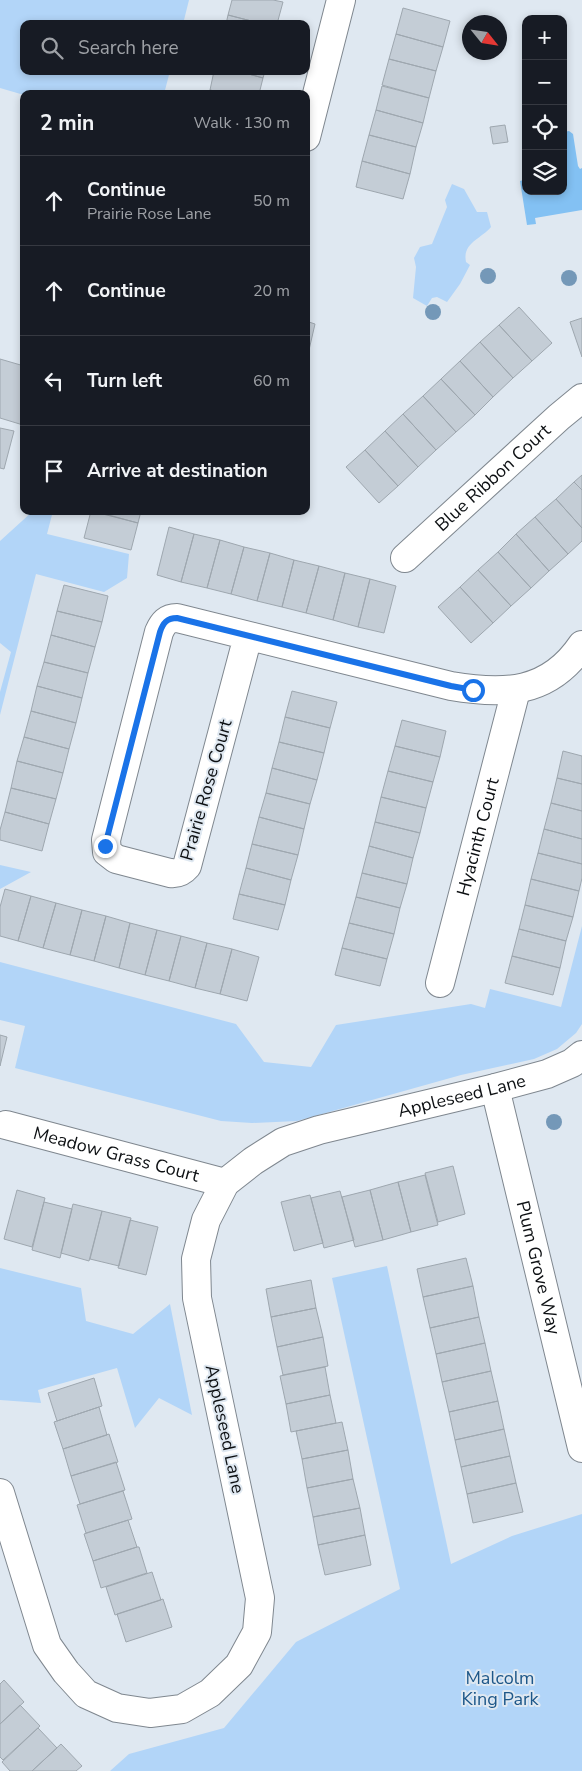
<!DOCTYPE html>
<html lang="en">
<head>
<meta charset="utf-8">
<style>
  :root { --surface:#171b24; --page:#20242c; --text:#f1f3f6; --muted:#9ea1a6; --line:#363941 }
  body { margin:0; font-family:"Nunito Sans",sans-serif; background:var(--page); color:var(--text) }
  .controls { position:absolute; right:15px; top:15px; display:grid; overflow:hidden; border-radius:10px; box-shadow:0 2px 8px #0003 }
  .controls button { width:45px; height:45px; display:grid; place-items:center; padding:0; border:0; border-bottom:1px solid var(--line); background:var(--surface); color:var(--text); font:25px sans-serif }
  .compass { position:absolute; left:462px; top:15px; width:45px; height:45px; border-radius:50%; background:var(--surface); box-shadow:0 2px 8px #0003; rotate:120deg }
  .stop { position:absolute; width:15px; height:15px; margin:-11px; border:4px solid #1a73e8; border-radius:50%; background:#fff }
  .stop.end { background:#1a73e8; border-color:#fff; box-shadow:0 1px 5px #0008 }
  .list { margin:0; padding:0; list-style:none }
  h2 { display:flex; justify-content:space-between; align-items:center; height:65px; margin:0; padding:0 20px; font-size:21px }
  h2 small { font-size:16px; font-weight:400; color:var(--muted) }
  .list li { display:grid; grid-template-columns:32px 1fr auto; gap:15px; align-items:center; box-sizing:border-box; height:90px; padding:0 20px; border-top:1px solid var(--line) }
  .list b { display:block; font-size:19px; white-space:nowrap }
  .list p { margin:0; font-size:16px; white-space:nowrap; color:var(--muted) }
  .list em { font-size:16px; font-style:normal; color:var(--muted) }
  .icon { flex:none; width:28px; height:28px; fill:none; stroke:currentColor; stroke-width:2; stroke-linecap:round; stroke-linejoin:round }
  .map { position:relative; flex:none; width:582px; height:1771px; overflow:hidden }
  .search { position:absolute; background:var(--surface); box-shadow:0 2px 8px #0003; left:20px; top:20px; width:290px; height:55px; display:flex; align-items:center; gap:12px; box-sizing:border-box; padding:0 18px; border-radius:10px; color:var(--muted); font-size:19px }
  .panel { position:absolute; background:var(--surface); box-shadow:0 2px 8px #0003; left:20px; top:90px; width:290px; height:425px; border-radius:10px }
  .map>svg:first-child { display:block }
</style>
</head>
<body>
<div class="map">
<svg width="582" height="1771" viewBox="0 0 582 1771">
  <rect width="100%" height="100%" fill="#dfe8f1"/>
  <path fill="#b2d5f8" d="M0,0h189l-6,24h-159v47h146l-6,23h-140v1l-24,-7z
    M452,184l12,5 13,23h10l4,15c-10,12 -29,16 -25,35l4,3 -10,19 -13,18 -10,-5 -5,1 -5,8 -14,-8 3,-31 -2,-9 6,-11 12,-3 15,-37 -2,-7z
    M33,511h20l-6,23 82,20 -2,24 -23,14 -68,-18 -36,141v-23l11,-40 -11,-9v-102z
    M0,865l31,7 -31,17z
    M582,926v98l-6,9 -19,16 -23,10 -73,16 -164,46 -45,2 -31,-2 -206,-53 10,-42 -25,-6v-58l236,62 28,38 47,5 25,-42 135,-21 14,4 5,-19 71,18z
    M387,1266l64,298 61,-28 70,-22v257h-472l19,-17 95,-26 72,-86 104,-53 -68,-311z
    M0,1268l81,20 5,33 47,13 37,-30 22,111 -33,-17 -24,30 -18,-60 -79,22 3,13 -41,-3z"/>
  <path fill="#83c1f3" d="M569,131l4,3 5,32 2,3 2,-1v42l-47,8 1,6 -9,1 -7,-44 6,-2v12h37v-59z"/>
  <path fill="#c4cdd6" stroke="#9ea7af" d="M232,0h41l10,2 -6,22h-14l-35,-9z
    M403,8l47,13 -7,26 -47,-13z
    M228,15l35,9h-37z
    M396,34l47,13 -7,24 -47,-12z
    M389,59l47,12 -7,27 -47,-13z
    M214,71h24l25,7 -4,16h-33l-16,-4z
    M238,71h27l-2,7z
    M382,86l47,12 -6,25 -47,-13z
    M210,90l16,4h-18z
    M376,110l47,13 -7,24 -47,-12z
    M505,125l3,17 -15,2 -3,-17z
    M369,135l47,12 -6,27 -48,-13z
    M362,161l48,13 -7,25 -47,-12z
    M519,307l33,36 -20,18 -33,-36z
    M582,318v39l-12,-35z
    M306,321l9,3 -6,26 -3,-1z
    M499,325l33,36 -19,17 -33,-36z
    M480,342l33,36 -20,19 -33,-36z
    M0,359l24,7 -1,59 -23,-7z
    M460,361l33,36 -18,18 -34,-36z
    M441,379l34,36 -19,17 -33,-36z
    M423,396l33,36 -20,18 -33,-36z
    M403,414l33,36 -18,17 -33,-36z
    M0,428l14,3 -10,38 -4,-1z
    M385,431l33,36 -20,19 -33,-36z
    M365,450l33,36 -19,17 -33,-36z
    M582,475v15l-8,-8z
    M574,482l8,8v38l-26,-29z
    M556,499l26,29v13l-14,13 -33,-37z
    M91,511l47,12 -7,27 -47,-12z
    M94,511h47l-3,12z
    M535,517l33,37 -19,17 -33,-37z
    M169,527l25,7 -13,48 -24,-7z
    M194,534l26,6 -13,48 -26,-6z
    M516,534l33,37 -18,17 -33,-36z
    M220,540l24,7 -13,47 -24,-6z
    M244,547l26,6 -13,48 -26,-7z
    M498,552l33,36 -20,18 -33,-36z
    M270,553l24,7 -12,47 -25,-6z
    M294,560l25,6 -13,47 -24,-6z
    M319,566l26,7 -12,47 -27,-7z
    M478,570l33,36 -18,17 -33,-36z
    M345,573l25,6 -12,48 -25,-7z
    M370,579l26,7 -12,47 -26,-6z
    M64,585l44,11 -6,26 -45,-11z
    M460,587l33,36 -22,20 -33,-36z
    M57,611l45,11 -7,25 -44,-12z
    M51,635l44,12 -7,26 -44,-11z
    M44,662l44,11 -6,25 -45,-12z
    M37,686l45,12 -6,25 -45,-12z
    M292,691l45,11 -7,26 -45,-11z
    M31,711l45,12 -7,26 -45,-12z
    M285,717l45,11 -6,25 -45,-11z
    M402,720l44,11 -6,26 -45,-11z
    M24,737l45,12 -6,24 -46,-12z
    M279,742l45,11 -7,27 -45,-12z
    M395,746l45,11 -7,25 -45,-11z
    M563,751l19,5v28l-25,-6z
    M17,761l46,12 -7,26 -45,-11z
    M272,768l45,12 -7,24 -44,-11z
    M388,771l45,11 -7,26 -45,-11z
    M557,778l25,6v27l-31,-8z
    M11,788l45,11 -7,25 -44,-12z
    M266,793l44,11 -6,25 -45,-12z
    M381,797l45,11 -6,25 -45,-11z
    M551,803l31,8v28l-38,-10z
    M5,812l44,12 -7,27 -42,-11v-10z
    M259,817l45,12 -6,26 -46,-11z
    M375,822l45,11 -7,25 -44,-12z
    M544,829l38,10v25l-44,-11z
    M252,844l46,11 -7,25 -45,-12z
    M369,846l44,12 -6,26 -45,-11z
    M538,853l44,11v14l-3,13 -48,-12z
    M246,868l45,12 -6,25 -46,-11z
    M362,873l45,11 -7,24 -44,-11z
    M531,879l48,12 -6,26 -48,-12z
    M5,889l26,7 -13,45 -18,-5v-29z
    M239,894l46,11 -7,25 -45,-11z
    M31,896l25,7 -13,45 -25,-7z
    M356,897l44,11 -6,26 -45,-11z
    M56,903l26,7 -12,45 -27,-7z
    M525,905l48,12 -7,24 -47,-12z
    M82,910l24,6 -12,45 -24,-6z
    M106,916l24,7 -11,45 -25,-7z
    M130,923l27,7 -12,45 -26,-7z
    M349,923l45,11 -7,25 -45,-11z
    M519,929l47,12 -6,27 -48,-12z
    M157,930l24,6 -12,45 -24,-6z
    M181,936l26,7 -12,45 -26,-7z
    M207,943l25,6 -12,45 -25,-6z
    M342,948l45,11 -7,27 -45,-11z
    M232,949l27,8 -12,44 -27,-7z
    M512,956l48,12 -7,27 -48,-12z
    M0,1035l7,2 -7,29z
    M453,1166l12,48 -27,8 -13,-49z
    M425,1175l13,50 -27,7 -13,-50z
    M398,1182l13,50 -28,8 -13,-50z
    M17,1190l28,8 -13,49 -28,-8z
    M370,1190l13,50 -28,7 -13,-50z
    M340,1191l14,49 -30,8 -13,-50z
    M310,1195l13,48 -29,8 -13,-49z
    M44,1202l28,7 -12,49 -28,-8z
    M73,1204l29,7 -13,50 -28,-8z
    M102,1211l29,7 -12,48 -29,-7z
    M130,1220l28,7 -12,48 -28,-7z
    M466,1258l7,28 -50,11 -6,-28z
    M311,1280l5,28 -45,9 -5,-28z
    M473,1286l6,31 -49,11 -7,-31z
    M316,1308l7,29 -46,10 -6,-30z
    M479,1317l6,26 -49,11 -6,-26z
    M323,1337l5,29 -45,9 -6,-28z
    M485,1343l6,28 -49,11 -6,-28z
    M325,1367l5,28 -44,9 -6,-28z
    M491,1371l7,30 -49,11 -7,-30z
    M94,1378l8,28 -45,15 -9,-28z
    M330,1395l6,28 -45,9 -5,-28z
    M498,1401l6,28 -49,11 -6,-28z
    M99,1407l8,28 -44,14 -9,-27z
    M342,1422l6,28 -46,9 -6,-28z
    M504,1429l6,27 -49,11 -6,-27z
    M109,1434l9,28 -47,14 -8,-27z
    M348,1450l5,29 -46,9 -5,-29z
    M510,1456l6,27 -49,11 -6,-27z
    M116,1462l9,28 -45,14 -9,-28z
    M353,1479l7,29 -47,9 -6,-29z
    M516,1483l7,29 -50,11 -6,-29z
    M123,1491l9,28 -46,14 -9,-28z
    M360,1508l5,27 -47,10 -5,-28z
    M128,1520l9,27 -44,14 -9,-27z
    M365,1535l6,30 -46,10 -7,-30z
    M137,1547h2l8,26 -46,15 -8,-27z
    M152,1572l9,28 -46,15 -9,-28z
    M163,1599l9,28 -46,15 -9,-28z
    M4,1680l20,22 -24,22v-40z
    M20,1705l20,21 -37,34 -3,-3v-33z
    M38,1728l19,20 -25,23h-22l-8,-9z
    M61,1744l21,22 -6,5h-44z"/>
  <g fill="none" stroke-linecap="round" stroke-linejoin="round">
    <defs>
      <g id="minor">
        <path d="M306,137l35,-137"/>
        <path id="s1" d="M405,558l154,-141 23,-19"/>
        <path d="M248,636l-61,230c-5,6 -9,8 -17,7l-54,-14 -9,-7 -1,-12 53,-208c4,-9 8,-14 18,-14l274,68c53,9 98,8 131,-41"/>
        <path id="s2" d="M440,983l76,-293"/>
        <path id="s3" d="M495,1088l87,360"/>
        <path id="s4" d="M6,1125l219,58"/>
        <path id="s5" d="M0,1493l47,152 19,27 20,22 31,14 33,5 32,-4 28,-16 29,-28 18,-33 3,-34 -63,-300 -1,-39 10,-39 19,-37 28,-22 30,-19 36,-12 176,-42 52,-14 25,-11 10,-8"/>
      </g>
    </defs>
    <use href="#minor" stroke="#7f878f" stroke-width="30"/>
    <use href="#minor" stroke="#fff" stroke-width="28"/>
  </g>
  <g fill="#7498b8">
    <circle cx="488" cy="276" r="8"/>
    <circle cx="569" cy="278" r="8"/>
    <circle cx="433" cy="312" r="8"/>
    <circle cx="554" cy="1122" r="8"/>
  </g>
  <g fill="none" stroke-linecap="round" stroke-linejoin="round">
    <path stroke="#1a73e8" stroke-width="6" d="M105,846l55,-214c3,-9 7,-14 17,-14l274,68 22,4"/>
  </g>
  <g text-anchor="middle" stroke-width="4" stroke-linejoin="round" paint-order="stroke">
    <g font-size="18" fill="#0d1013" stroke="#dfe8f1">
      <text dy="6" stroke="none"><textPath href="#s1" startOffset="119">Blue Ribbon Court</textPath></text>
      <text transform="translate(206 790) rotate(-74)" y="6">Prairie Rose Court</text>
      <text dy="6" stroke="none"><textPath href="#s2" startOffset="151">Hyacinth Court</textPath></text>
      <text dy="6" stroke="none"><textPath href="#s5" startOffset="1149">Appleseed Lane</textPath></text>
      <text dy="6" stroke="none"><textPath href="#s4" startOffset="114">Meadow Grass Court</textPath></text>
      <text dy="6" stroke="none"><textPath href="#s3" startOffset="185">Plum Grove Way</textPath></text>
      <text transform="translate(225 1429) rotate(78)" y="6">Appleseed Lane</text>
    </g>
    <g font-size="18" fill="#1d5789" stroke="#dfe8f1">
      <text x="500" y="1684">Malcolm<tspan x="500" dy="21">King Park</tspan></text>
    </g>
  </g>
</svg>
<div class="controls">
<button>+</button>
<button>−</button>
<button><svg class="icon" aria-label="locate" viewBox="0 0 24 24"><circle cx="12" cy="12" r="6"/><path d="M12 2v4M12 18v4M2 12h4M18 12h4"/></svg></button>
<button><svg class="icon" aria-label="layers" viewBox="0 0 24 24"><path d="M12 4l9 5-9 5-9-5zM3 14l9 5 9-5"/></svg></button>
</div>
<svg class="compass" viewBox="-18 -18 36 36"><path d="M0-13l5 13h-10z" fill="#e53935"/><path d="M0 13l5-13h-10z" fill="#9ea1a6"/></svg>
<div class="stop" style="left:473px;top:690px"></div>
<div class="stop end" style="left:105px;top:846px"></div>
<div class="search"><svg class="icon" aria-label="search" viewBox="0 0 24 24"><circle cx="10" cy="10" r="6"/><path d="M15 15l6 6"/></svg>Search here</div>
<section class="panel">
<h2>2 min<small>Walk · 130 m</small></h2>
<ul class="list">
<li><svg class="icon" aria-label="ahead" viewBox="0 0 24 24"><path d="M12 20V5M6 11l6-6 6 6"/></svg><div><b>Continue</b><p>Prairie Rose Lane</p></div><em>50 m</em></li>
<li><svg class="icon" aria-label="ahead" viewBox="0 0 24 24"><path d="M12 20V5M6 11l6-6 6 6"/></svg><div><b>Continue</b></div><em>20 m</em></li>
<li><svg class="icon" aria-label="left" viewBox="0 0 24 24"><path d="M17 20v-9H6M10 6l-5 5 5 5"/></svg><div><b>Turn left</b></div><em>60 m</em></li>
<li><svg class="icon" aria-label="arrive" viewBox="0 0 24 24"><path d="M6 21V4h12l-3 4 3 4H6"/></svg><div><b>Arrive at destination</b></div></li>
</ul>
</section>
</div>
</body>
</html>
